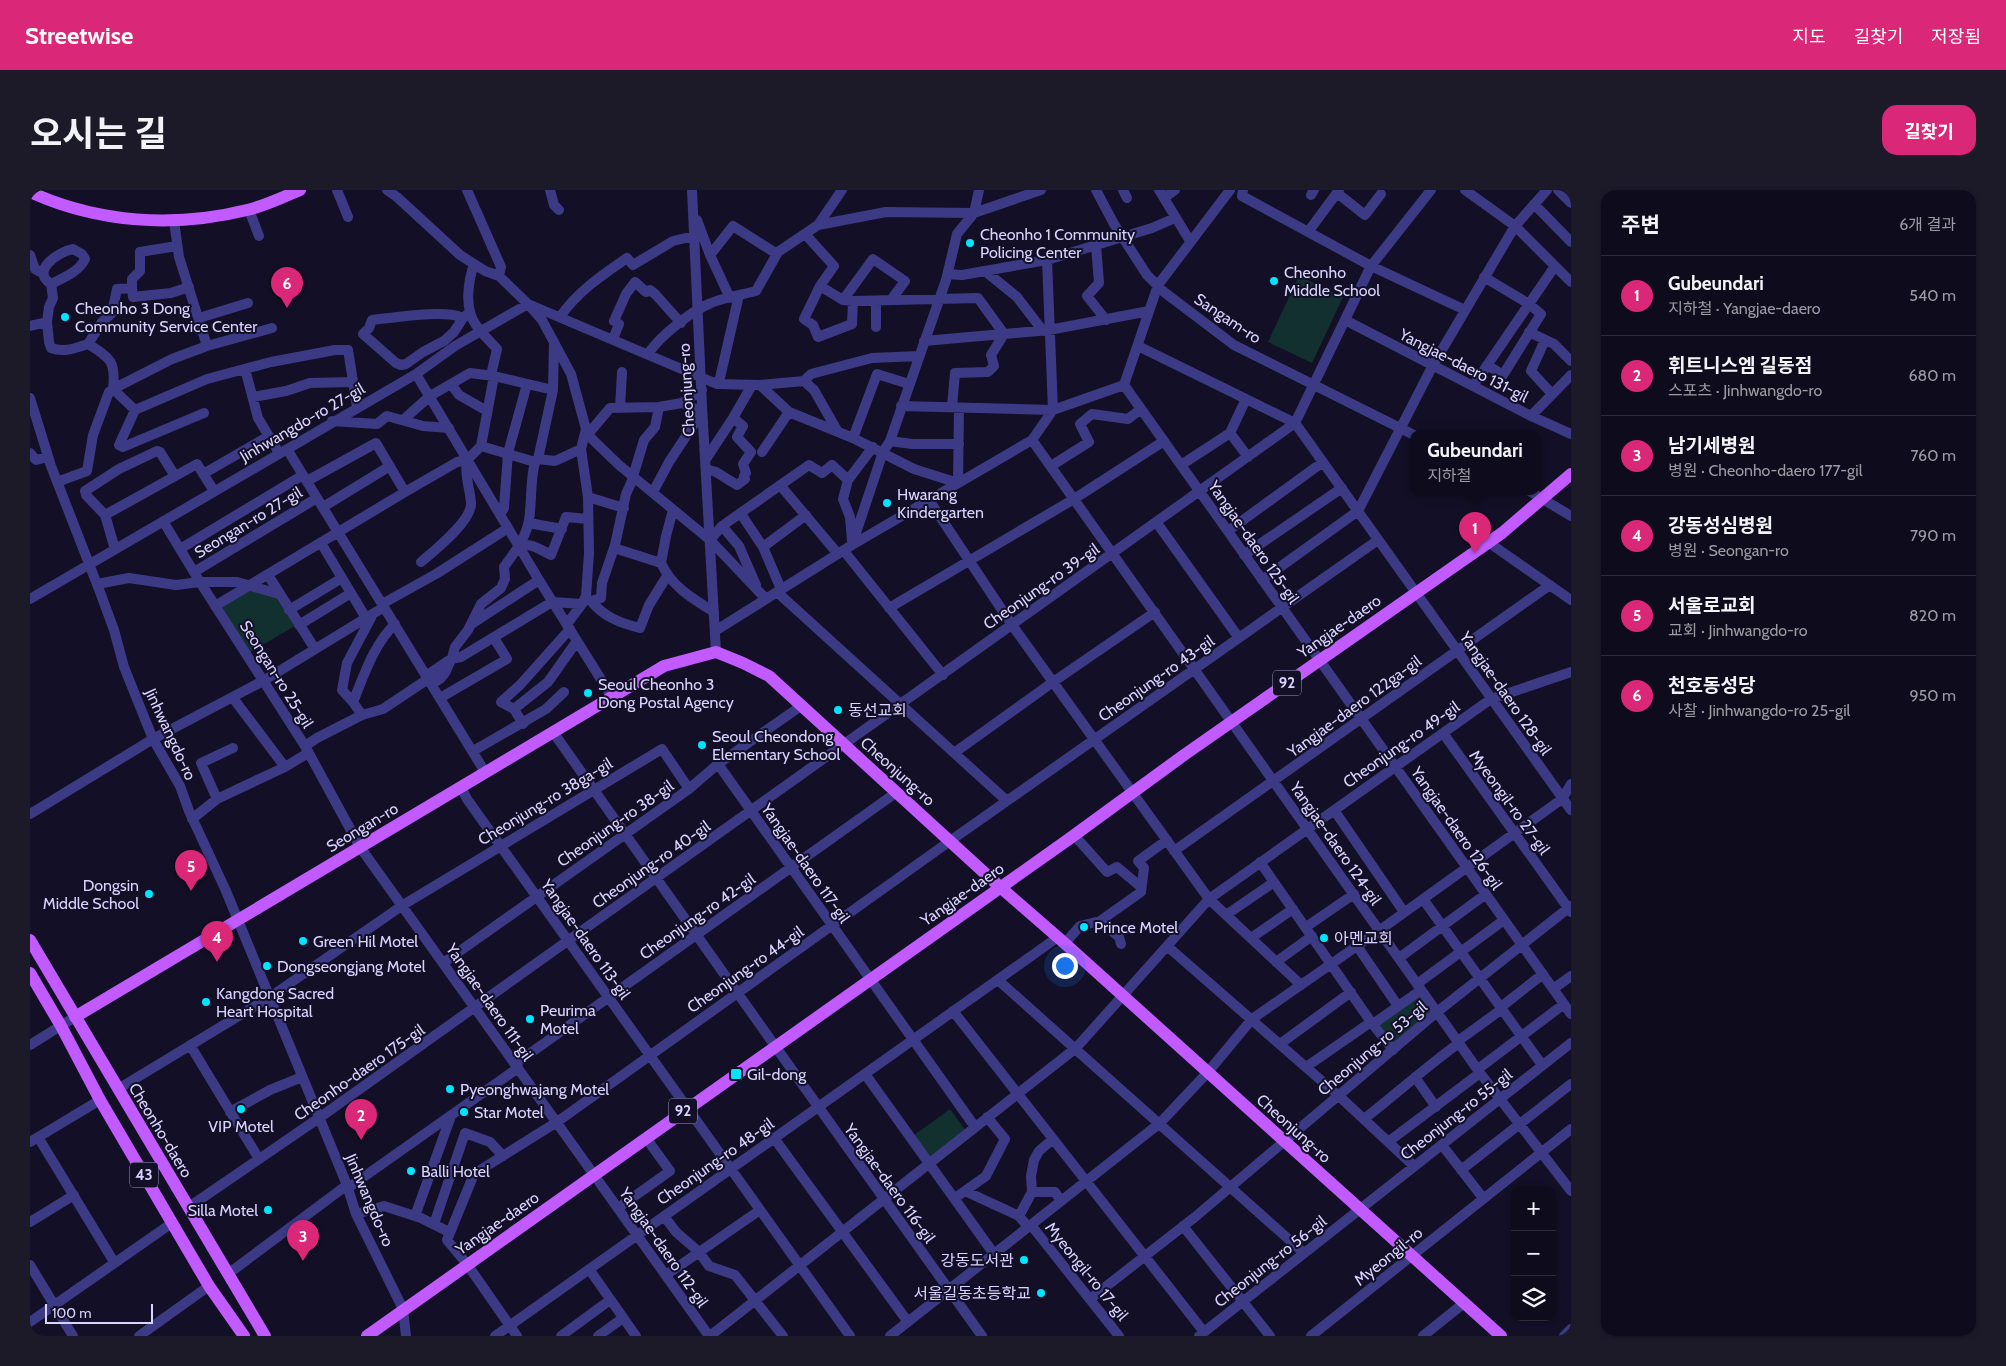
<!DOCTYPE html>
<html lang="ko">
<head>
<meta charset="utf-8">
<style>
  :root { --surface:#0e0b1c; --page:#1c1929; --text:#f1f3f6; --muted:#9b9ba3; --line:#2e2b3b; --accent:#db2777 }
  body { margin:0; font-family:Cabin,"Noto Sans KR",sans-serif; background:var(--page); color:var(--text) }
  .controls { position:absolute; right:15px; bottom:15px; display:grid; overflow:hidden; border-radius:10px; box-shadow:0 1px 4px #0004 }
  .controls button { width:45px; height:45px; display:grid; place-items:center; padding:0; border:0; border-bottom:1px solid var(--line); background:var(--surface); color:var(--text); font:25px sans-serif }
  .scale { position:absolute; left:15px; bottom:12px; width:108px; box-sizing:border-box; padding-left:5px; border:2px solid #d9d4ff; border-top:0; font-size:14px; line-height:18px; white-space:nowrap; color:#d9d4ff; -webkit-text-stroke:4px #130f26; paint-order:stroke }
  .you { position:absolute; left:1034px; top:775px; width:18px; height:18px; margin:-12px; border:4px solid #fff; border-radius:50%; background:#1a73e8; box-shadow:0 0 0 8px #1a73e833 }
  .badge { display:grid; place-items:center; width:32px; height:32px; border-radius:50%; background:var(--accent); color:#fff; font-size:16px; font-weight:700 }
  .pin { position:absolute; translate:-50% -41px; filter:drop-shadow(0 1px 2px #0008) }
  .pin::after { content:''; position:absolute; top:26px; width:18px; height:15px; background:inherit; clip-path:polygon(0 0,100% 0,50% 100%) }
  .popup { position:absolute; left:1380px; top:240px; width:130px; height:65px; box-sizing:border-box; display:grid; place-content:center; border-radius:10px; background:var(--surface); filter:drop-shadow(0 1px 4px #0005); font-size:16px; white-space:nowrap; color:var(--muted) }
  .popup b { font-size:19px; color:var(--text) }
  .popup::after { content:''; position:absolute; left:50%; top:100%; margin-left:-10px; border:10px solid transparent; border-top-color:var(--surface) }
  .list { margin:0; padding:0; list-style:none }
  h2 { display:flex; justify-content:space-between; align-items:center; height:65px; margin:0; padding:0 20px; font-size:21px }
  h2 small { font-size:16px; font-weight:400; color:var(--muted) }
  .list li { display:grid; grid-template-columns:32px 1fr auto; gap:15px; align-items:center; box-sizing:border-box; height:80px; padding:0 20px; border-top:1px solid var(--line) }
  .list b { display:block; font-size:19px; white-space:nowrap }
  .list p { margin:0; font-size:16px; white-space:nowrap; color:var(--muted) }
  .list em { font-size:16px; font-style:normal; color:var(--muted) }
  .icon { flex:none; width:28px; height:28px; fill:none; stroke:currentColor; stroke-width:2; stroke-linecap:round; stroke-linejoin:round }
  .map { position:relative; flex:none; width:1541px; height:1146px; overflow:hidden; border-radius:15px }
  header { display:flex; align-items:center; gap:30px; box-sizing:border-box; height:70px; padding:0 25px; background:var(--accent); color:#fff }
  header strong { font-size:24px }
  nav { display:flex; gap:28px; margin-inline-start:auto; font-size:18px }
  .intro { display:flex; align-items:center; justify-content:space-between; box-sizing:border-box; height:120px; padding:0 30px }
  h1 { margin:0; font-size:35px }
  .button { padding:12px 22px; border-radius:15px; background:var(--accent); color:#fff; font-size:18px; font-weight:700 }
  main { display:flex; gap:30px; padding:0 30px }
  aside { flex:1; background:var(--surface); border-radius:15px; box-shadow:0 1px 4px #0004 }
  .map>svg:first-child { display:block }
</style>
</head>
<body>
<header>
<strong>Streetwise</strong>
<nav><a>지도</a><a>길찾기</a><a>저장됨</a></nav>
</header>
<div class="intro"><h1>오시는 길</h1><a class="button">길찾기</a></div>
<main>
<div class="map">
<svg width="1541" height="1146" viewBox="0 0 1541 1146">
  <rect width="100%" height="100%" fill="#130f26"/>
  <path fill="#12302f" d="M1269,86l44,21 -31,66 -44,-21z
    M219,399l28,8 18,29 -46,27 -30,-47z
    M1391,803l10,18 -38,33 -16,-21z
    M920,919l16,22 -36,29 -17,-24z"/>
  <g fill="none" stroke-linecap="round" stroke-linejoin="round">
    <path stroke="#3d3a85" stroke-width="10" d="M307,0l11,27
      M357,0l10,7 63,58 25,16 14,5 29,28 189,80 43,1 29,27 64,26 61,31 44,14 1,-75
      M437,0l34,77 -2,9
      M520,0l4,15 5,5
      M662,0l10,216 14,246
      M1066,0l18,34 33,51 17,17 70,53 180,90
      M1093,0l4,8
      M1129,0l31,51
      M1213,0l-1,6 129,70 94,44
      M1435,0l50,36 56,56
      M1528,0l13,13
      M1307,3l28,22 16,-21
      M1281,5l3,-5
      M1134,8l11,-8
      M1504,14l37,38
      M219,20l10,26
      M667,30l13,35 20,43
      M144,31l5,36 28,89
      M788,35l24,-35
      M1278,42l31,-42
      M775,44l29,32 -14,20 -16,33 9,6 5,12 34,-13 1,-23
      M1066,55l3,38 -12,13 19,24
      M43,59l9,5 3,5c-6,13 -22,19 -34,25 -21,-13 7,-32 22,-35z
      M0,65l5,14 5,3
      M680,65l23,-29 44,28
      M1017,70l6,150
      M444,74c-6,18 -10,45 2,61 6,9 14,16 21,24l-6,26
      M955,81l32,26 26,34
      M918,84l14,1 85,-15 105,-32 23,-10
      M1454,87l45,27 12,10 -38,61 -16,-10
      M21,94l2,14 -4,9 -2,15 2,20 2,6c13,5 24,0 37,-4
      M790,96l23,14 10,1 125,-3 26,36 -13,21 3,11 -6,6 -33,1 -3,34
      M102,98v-9l8,-8v-19l37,-6
      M813,110l30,-41 32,22 -14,19
      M846,111v26
      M530,127c17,-25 42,-42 67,-59l6,7 40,-24 21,-5
      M169,128l49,-15
      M433,128c-18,-9 -70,0 -91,2l-3,8 -6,6 33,29 5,2 5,-1 17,-12 21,-11 10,-9 9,-14 7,-6
      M1315,130l186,96 40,18
      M0,136l17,-4
      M242,138l-65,18 -35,13 -59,30 22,21 72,-31 64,-17 64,-12h13l9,57
      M1499,142l25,12 17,17
      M583,149l6,-15 -5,-3 12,-27 9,-12 11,10 4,-2 5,4 26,29
      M1515,150l-14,31 21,23
      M894,151l125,-11 100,-19
      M58,154l14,-22 10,-9 5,-24 15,-1 1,9 38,-4 18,-6
      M1108,156l157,77 276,387
      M618,164c11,-17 43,-43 63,-51 14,-6 30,-8 45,-12l22,-39 40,-27 68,-13 88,1 67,-23
      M215,179l13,49 21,35
      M386,184l123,206 73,117
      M774,191l7,-7 61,-16 47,-2
      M421,194l8,11 28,16
      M687,194l3,-6 19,-83
      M730,195l44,-4 10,9 24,42
      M1094,195l447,629
      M1094,195l34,-100 72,-95
      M1443,196l82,-120
      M223,207l33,-6 24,-8 43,-1
      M0,208l21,68 49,126 14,38 10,37 29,72 27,47 9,25 37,80 121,294 9,29 47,95 3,27
      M871,216l152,4
      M590,218l2,-36
      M105,220l-16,35 4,2 81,-34
      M1501,226l40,-41
      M373,230l27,-24 40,-23 24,3 59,14
      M302,231l45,3 10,-8 36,10 26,2
      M559,243l21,-25 49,-1 23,-4 20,-13
      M1200,243l18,24
      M823,248l24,-64 32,10
      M1002,250l448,633 91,118
      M860,251l22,3h47
      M451,256l54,16
      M257,259l198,323
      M732,262l27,-40
      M0,263l6,7 12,-3
      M508,269l15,-69 1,-48
      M676,269l27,-41 19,-33
      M437,270l14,-14 13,-70
      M1151,275l49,-32 16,-34
      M1021,276l38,-24 -9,-18 12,-10 36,5 13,-10
      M676,279l10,3 21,13 8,-6 -1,-3 2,-3 -3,-9 8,-12 -14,-15 6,-11 -10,-8
      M173,284l66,-38
      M277,291l69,-38 29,49
      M27,292l30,-11 6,-36 16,-43 4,-3c3,-27 -2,-31 -25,-45
      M750,295l58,69
      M623,302l16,-30 33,-50 -20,-9
      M1501,302l40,24
      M558,307l36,11
      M899,310l83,125 197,274 92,86
      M293,317l67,-41
      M711,324l22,33 18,42
      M75,325l92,-51 17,27
      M470,325l4,-7 4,-55 19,-69
      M133,331l37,61 105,164 55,101 349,489
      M499,333l33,6
      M1127,333l82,115
      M692,336l17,20 17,39
      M1198,341l95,-69
      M680,350l12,-14 87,-61 13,8 10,-8 16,15
      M822,351l-2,-24 -7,-18 5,-19 25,-33
      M1458,352l83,58
      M291,353l45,75
      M822,355l31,-93 7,-11 56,-161 11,-46 17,-21 5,-23
      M489,356c11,-4 22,4 32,9l15,-38 22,2
      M733,357l43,-32
      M584,358l47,15c11,24 32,36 53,49
      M85,359l-10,-34 -19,-20 -1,-4 34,-22 38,-18 3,1 15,24
      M150,359l123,-74
      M814,361l99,124
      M1214,365l98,-67
      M391,372c13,-11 51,-41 50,-59 -1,-15 -7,-28 -4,-43
      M631,373l5,-27 7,-26
      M164,382l123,-74
      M238,385l47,74
      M1232,390l96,-69 75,-146 82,-139 32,-36
      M67,394l32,-6 47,7 24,-3h37l42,12
      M747,402l230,209
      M0,409l386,-225 39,-28 73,-42 14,16 29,54 15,55 6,10 27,26 91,75 56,59
      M555,409l6,2 10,-3 1,-15 13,-38 11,-51 5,-11 13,-43 11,-13 4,-20
      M561,411c13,16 29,22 49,27l9,-23 18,-29
      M352,414l54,-30 72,-46
      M185,416l190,-114 52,-30 10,-2
      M859,418l185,-109 90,-58
      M259,420l53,-32
      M443,433l66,-43
      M537,434l15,-20 4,-8 3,-43 -1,-56 -7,-48 5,-20
      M269,435l52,-32
      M685,441l137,-86 180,-105 21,-30 71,-25
      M396,486l25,-17 10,-2 91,-55 30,2
      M402,494l9,-6 4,-5 7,-15 3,-11 13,-17 13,-26 20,-16 4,-9 -1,-12c10,-14 22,-29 25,-47 3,-19 1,-39 6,-58l3,-3 17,2 26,-12
      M203,508l52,69
      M410,508l67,-39 -13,-21
      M323,512l-11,-12 5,-27 26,-49
      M484,519l34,-27 29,-41
      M332,525l-9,-13c11,-27 21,-58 42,-78
      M493,534l-9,-15 -13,-7 19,-17 50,-56
      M523,542l222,314 207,290
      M1413,543l128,179
      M275,556l12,-8 45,-23 21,-6 45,-30
      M443,561l73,-42 18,-17
      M924,563l99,-71 102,-70
      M688,574l257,363
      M431,597l6,12 383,537
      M187,609l-16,-36 32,-15
      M1304,620l70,102
      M0,624l123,-75 110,-58 121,-74
      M162,629l25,-20 68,-32 23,-14
      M1044,645l33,37 10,-5 24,20
      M1144,661l376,-266
      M1230,672l111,160 22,28
      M1393,709l119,166
      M1196,725l48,-33
      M1070,731l19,16 2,7
      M1276,737l48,-33
      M1221,748l42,-29
      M1035,753l15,-17 20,-5 41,-29 3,-24 -6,-7 29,-21
      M1137,756l172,150 75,70
      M1327,756l41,60
      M1369,768l87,-64
      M1246,772l36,-26
      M413,773l246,-174 29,-25 83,-58
      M968,790l306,273
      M1387,794l87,-64
      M1523,799l18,-13
      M1471,817l42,-33
      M923,821l251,321
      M1343,834l48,-34
      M1428,851l44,-32
      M1250,854l71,-52
      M0,855l45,-28
      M160,855l69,114
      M485,874l382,-272
      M1276,877l65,-45
      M1448,879l86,-65
      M835,884l129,180
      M1385,887l21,30
      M88,899l152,-92 133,-92 259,-156 27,40
      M200,922l40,-22 32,-13
      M1334,929c32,-25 62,-52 95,-76
      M8,947l76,125
      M744,948l134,184
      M0,952l70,-42
      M1358,952l92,-69
      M1412,955l41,53
      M1431,980l110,-86
      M318,998l170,-120
      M935,1001l54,25 9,11
      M1002,1002h23l6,9
      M925,1008l31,-22 19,-37 -18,-22
      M159,1017l130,-89 976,-695 76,-157 60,-76
      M588,1018l52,-37 -24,-33
      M326,1024l28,-8 37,12 28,14
      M385,1026l36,-100
      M634,1026l12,16 23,20 10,14 26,9 48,61
      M989,1026l13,-24 -1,-16 3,-16 5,-9 14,-12
      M0,1032l44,-27
      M404,1034l31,-91 25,9 13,14
      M1001,1035l88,111
      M1153,1036l87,110
      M0,1075l43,71
      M559,1079l47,67
      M198,1084l119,-89
      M636,1085l94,-65
      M1060,1109l105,-82 242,-205 134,-106
      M0,1132l142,-99
      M109,1146l70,-50
      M465,1146l563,-399
      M487,1146l-50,-72 -20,-24 27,-66 83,-52 393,-281 428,-301
      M531,1146l49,-36
      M568,1146l25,-18
      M680,1146l366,-288 133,-149 282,-200 80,-27
      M860,1146l270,-213 48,-51 44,-53 128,-89 182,-131 9,-15
      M1169,1146l372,-293
      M1281,1146l260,-207
      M1393,1146l41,-33
      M1534,1146l7,-7"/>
    <path stroke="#c25bff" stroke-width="12" d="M0,2c68,31 144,36 217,18 18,-4 36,-13 53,-20
      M0,750l235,396
      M0,783l31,53 39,74 109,186 35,50
      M45,827l589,-351 52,-14 27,11 26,13 231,211 61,53 440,396
      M337,1146l702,-497 115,-84 318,-222 69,-59"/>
  </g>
  <g fill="#00e5ff" stroke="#130f26" stroke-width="2">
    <circle cx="940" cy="53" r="5"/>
    <circle cx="1244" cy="91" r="5"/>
    <circle cx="35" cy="127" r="5"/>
    <circle cx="857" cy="313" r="5"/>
    <circle cx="558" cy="503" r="5"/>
    <circle cx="808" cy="520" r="5"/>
    <circle cx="672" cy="555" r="5"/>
    <circle cx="119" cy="704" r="5"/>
    <circle cx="1054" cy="737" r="5"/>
    <circle cx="1294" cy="748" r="5"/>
    <circle cx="273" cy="751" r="5"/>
    <circle cx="237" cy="776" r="5"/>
    <circle cx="176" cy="812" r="5"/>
    <circle cx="500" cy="829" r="5"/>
    <rect x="700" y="878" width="12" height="12" rx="2.5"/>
    <circle cx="420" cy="899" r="5"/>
    <circle cx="211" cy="919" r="5"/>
    <circle cx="434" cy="922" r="5"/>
    <circle cx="381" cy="981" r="5"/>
    <circle cx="238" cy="1020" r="5"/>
    <circle cx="994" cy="1070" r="5"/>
    <circle cx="1011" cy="1103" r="5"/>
  </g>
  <g text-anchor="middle" stroke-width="4" stroke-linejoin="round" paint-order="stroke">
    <g fill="#130f26" stroke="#9e99be" stroke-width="1">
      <rect x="1243" y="480.5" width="28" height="25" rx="4"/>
      <rect x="639" y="908.5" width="28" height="25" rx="4"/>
      <rect x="100" y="972.5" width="28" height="25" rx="4"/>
    </g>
    <g font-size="15" font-weight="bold" fill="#d9d4ff">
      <text x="1257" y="498">92</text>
      <text x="653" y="926">92</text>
      <text x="114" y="990">43</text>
    </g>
    <g font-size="16" fill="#d9d4ff" stroke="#130f26" text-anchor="start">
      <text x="950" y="50">Cheonho 1 Community<tspan x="950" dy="18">Policing Center</tspan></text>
      <text x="1254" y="88">Cheonho<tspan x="1254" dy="18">Middle School</tspan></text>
      <text x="45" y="124">Cheonho 3 Dong<tspan x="45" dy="18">Community Service Center</tspan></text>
      <text x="867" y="310">Hwarang<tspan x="867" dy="18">Kindergarten</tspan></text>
      <text x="568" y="500">Seoul Cheonho 3<tspan x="568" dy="18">Dong Postal Agency</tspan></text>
      <text x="818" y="526">동선교회</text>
      <text x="682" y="552">Seoul Cheondong<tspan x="682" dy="18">Elementary School</tspan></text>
      <text x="109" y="701" text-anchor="end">Dongsin<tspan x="109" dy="18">Middle School</tspan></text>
      <text x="1064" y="743">Prince Motel</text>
      <text x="1304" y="754">아멘교회</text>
      <text x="283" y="757">Green Hil Motel</text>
      <text x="247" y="782">Dongseongjang Motel</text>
      <text x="186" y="809">Kangdong Sacred<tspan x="186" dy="18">Heart Hospital</tspan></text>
      <text x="510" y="826">Peurima<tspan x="510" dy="18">Motel</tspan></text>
      <text x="717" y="890">Gil-dong</text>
      <text x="430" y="905">Pyeonghwajang Motel</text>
      <text x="444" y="928">Star Motel</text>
      <text x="211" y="942" text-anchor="middle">VIP Motel</text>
      <text x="391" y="987">Balli Hotel</text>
      <text x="228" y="1026" text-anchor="end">Silla Motel</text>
      <text x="984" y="1076" text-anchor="end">강동도서관</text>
      <text x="1001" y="1109" text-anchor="end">서울길동초등학교</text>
    </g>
    <g font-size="16" fill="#d9d4ff" stroke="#130f26">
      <text transform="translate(1198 128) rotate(34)" y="6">Sangam-ro</text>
      <text transform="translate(1434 175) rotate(27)" y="6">Yangjae-daero 131-gil</text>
      <text transform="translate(656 200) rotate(-93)" y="6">Cheonjung-ro</text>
      <text transform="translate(272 232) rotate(-30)" y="6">Jinhwangdo-ro 27-gil</text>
      <text transform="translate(218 332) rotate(-31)" y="6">Seongan-ro 27-gil</text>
      <text transform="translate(1224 352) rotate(55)" y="6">Yangjae-daero 125-gil</text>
      <text transform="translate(1011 396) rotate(-35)" y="6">Cheonjung-ro 39-gil</text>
      <text transform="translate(1309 436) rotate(-35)" y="6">Yangjae-daero</text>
      <text transform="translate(247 484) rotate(58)" y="6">Seongan-ro 25-gil</text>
      <text transform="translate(1126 488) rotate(-35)" y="6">Cheonjung-ro 43-gil</text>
      <text transform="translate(1476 503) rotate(55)" y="6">Yangjae-daero 128-gil</text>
      <text transform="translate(1324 516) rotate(-36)" y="6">Yangjae-daero 122ga-gil</text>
      <text transform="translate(141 544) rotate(65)" y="6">Jinhwangdo-ro</text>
      <text transform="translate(1371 554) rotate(-35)" y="6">Cheonjung-ro 49-gil</text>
      <text transform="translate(868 581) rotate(42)" y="6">Cheonjung-ro</text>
      <text transform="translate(515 611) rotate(-31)" y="6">Cheonjung-ro 38ga-gil</text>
      <text transform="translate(1480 612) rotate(54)" y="6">Myeongil-ro 27-gil</text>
      <text transform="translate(585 633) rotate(-35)" y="6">Cheonjung-ro 38-gil</text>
      <text transform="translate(332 637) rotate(-31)" y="6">Seongan-ro</text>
      <text transform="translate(1427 638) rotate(55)" y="6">Yangjae-daero 126-gil</text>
      <text transform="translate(1306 653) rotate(55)" y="6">Yangjae-daero 124-gil</text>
      <text transform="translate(776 673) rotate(55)" y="6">Yangjae-daero 117-gil</text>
      <text transform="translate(621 674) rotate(-35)" y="6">Cheonjung-ro 40-gil</text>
      <text transform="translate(932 704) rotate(-35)" y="6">Yangjae-daero</text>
      <text transform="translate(667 726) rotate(-35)" y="6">Cheonjung-ro 42-gil</text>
      <text transform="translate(556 749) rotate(55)" y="6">Yangjae-daero 113-gil</text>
      <text transform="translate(715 779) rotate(-35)" y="6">Cheonjung-ro 44-gil</text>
      <text transform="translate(460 812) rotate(55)" y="6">Yangjae-daero 111-gil</text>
      <text transform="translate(1342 858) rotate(-40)" y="6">Cheonjung-ro 53-gil</text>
      <text transform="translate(329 882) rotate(-35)" y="6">Cheonho-daero 175-gil</text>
      <text transform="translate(1426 924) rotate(-38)" y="6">Cheonjung-ro 55-gil</text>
      <text transform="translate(1264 938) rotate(42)" y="6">Cheonjung-ro</text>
      <text transform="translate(131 940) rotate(59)" y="6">Cheonho-daero</text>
      <text transform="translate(685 971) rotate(-35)" y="6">Cheonjung-ro 48-gil</text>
      <text transform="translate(860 993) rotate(54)" y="6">Yangjae-daero 116-gil</text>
      <text transform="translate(340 1010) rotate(67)" y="6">Jinhwangdo-ro</text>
      <text transform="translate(467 1033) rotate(-35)" y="6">Yangjae-daero</text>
      <text transform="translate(634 1057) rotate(55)" y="6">Yangjae-daero 112-gil</text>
      <text transform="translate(1358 1066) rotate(-39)" y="6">Myeongil-ro</text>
      <text transform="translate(1240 1071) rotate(-38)" y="6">Cheonjung-ro 56-gil</text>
      <text transform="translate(1057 1081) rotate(51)" y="6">Myeongil-ro 17-gil</text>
    </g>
  </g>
</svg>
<div class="controls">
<button>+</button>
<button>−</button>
<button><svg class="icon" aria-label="layers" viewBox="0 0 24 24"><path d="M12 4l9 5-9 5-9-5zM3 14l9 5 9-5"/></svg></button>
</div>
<div class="scale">100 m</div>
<div class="you"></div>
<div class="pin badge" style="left:1445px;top:363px">1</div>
<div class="popup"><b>Gubeundari</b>지하철</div>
<div class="pin badge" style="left:331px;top:950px">2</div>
<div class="pin badge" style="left:273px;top:1071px">3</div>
<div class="pin badge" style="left:187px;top:772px">4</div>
<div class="pin badge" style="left:161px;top:701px">5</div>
<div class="pin badge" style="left:257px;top:118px">6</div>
</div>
<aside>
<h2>주변<small>6개 결과</small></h2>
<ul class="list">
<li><span class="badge">1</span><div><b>Gubeundari</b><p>지하철 · Yangjae-daero</p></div><em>540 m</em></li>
<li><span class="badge">2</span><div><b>휘트니스엠 길동점</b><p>스포츠 · Jinhwangdo-ro</p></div><em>680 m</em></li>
<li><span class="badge">3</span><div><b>남기세병원</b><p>병원 · Cheonho-daero 177-gil</p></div><em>760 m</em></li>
<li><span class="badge">4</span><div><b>강동성심병원</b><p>병원 · Seongan-ro</p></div><em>790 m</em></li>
<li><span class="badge">5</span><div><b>서울로교회</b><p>교회 · Jinhwangdo-ro</p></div><em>820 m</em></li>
<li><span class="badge">6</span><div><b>천호동성당</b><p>사찰 · Jinhwangdo-ro 25-gil</p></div><em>950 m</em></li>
</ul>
</aside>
</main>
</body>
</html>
